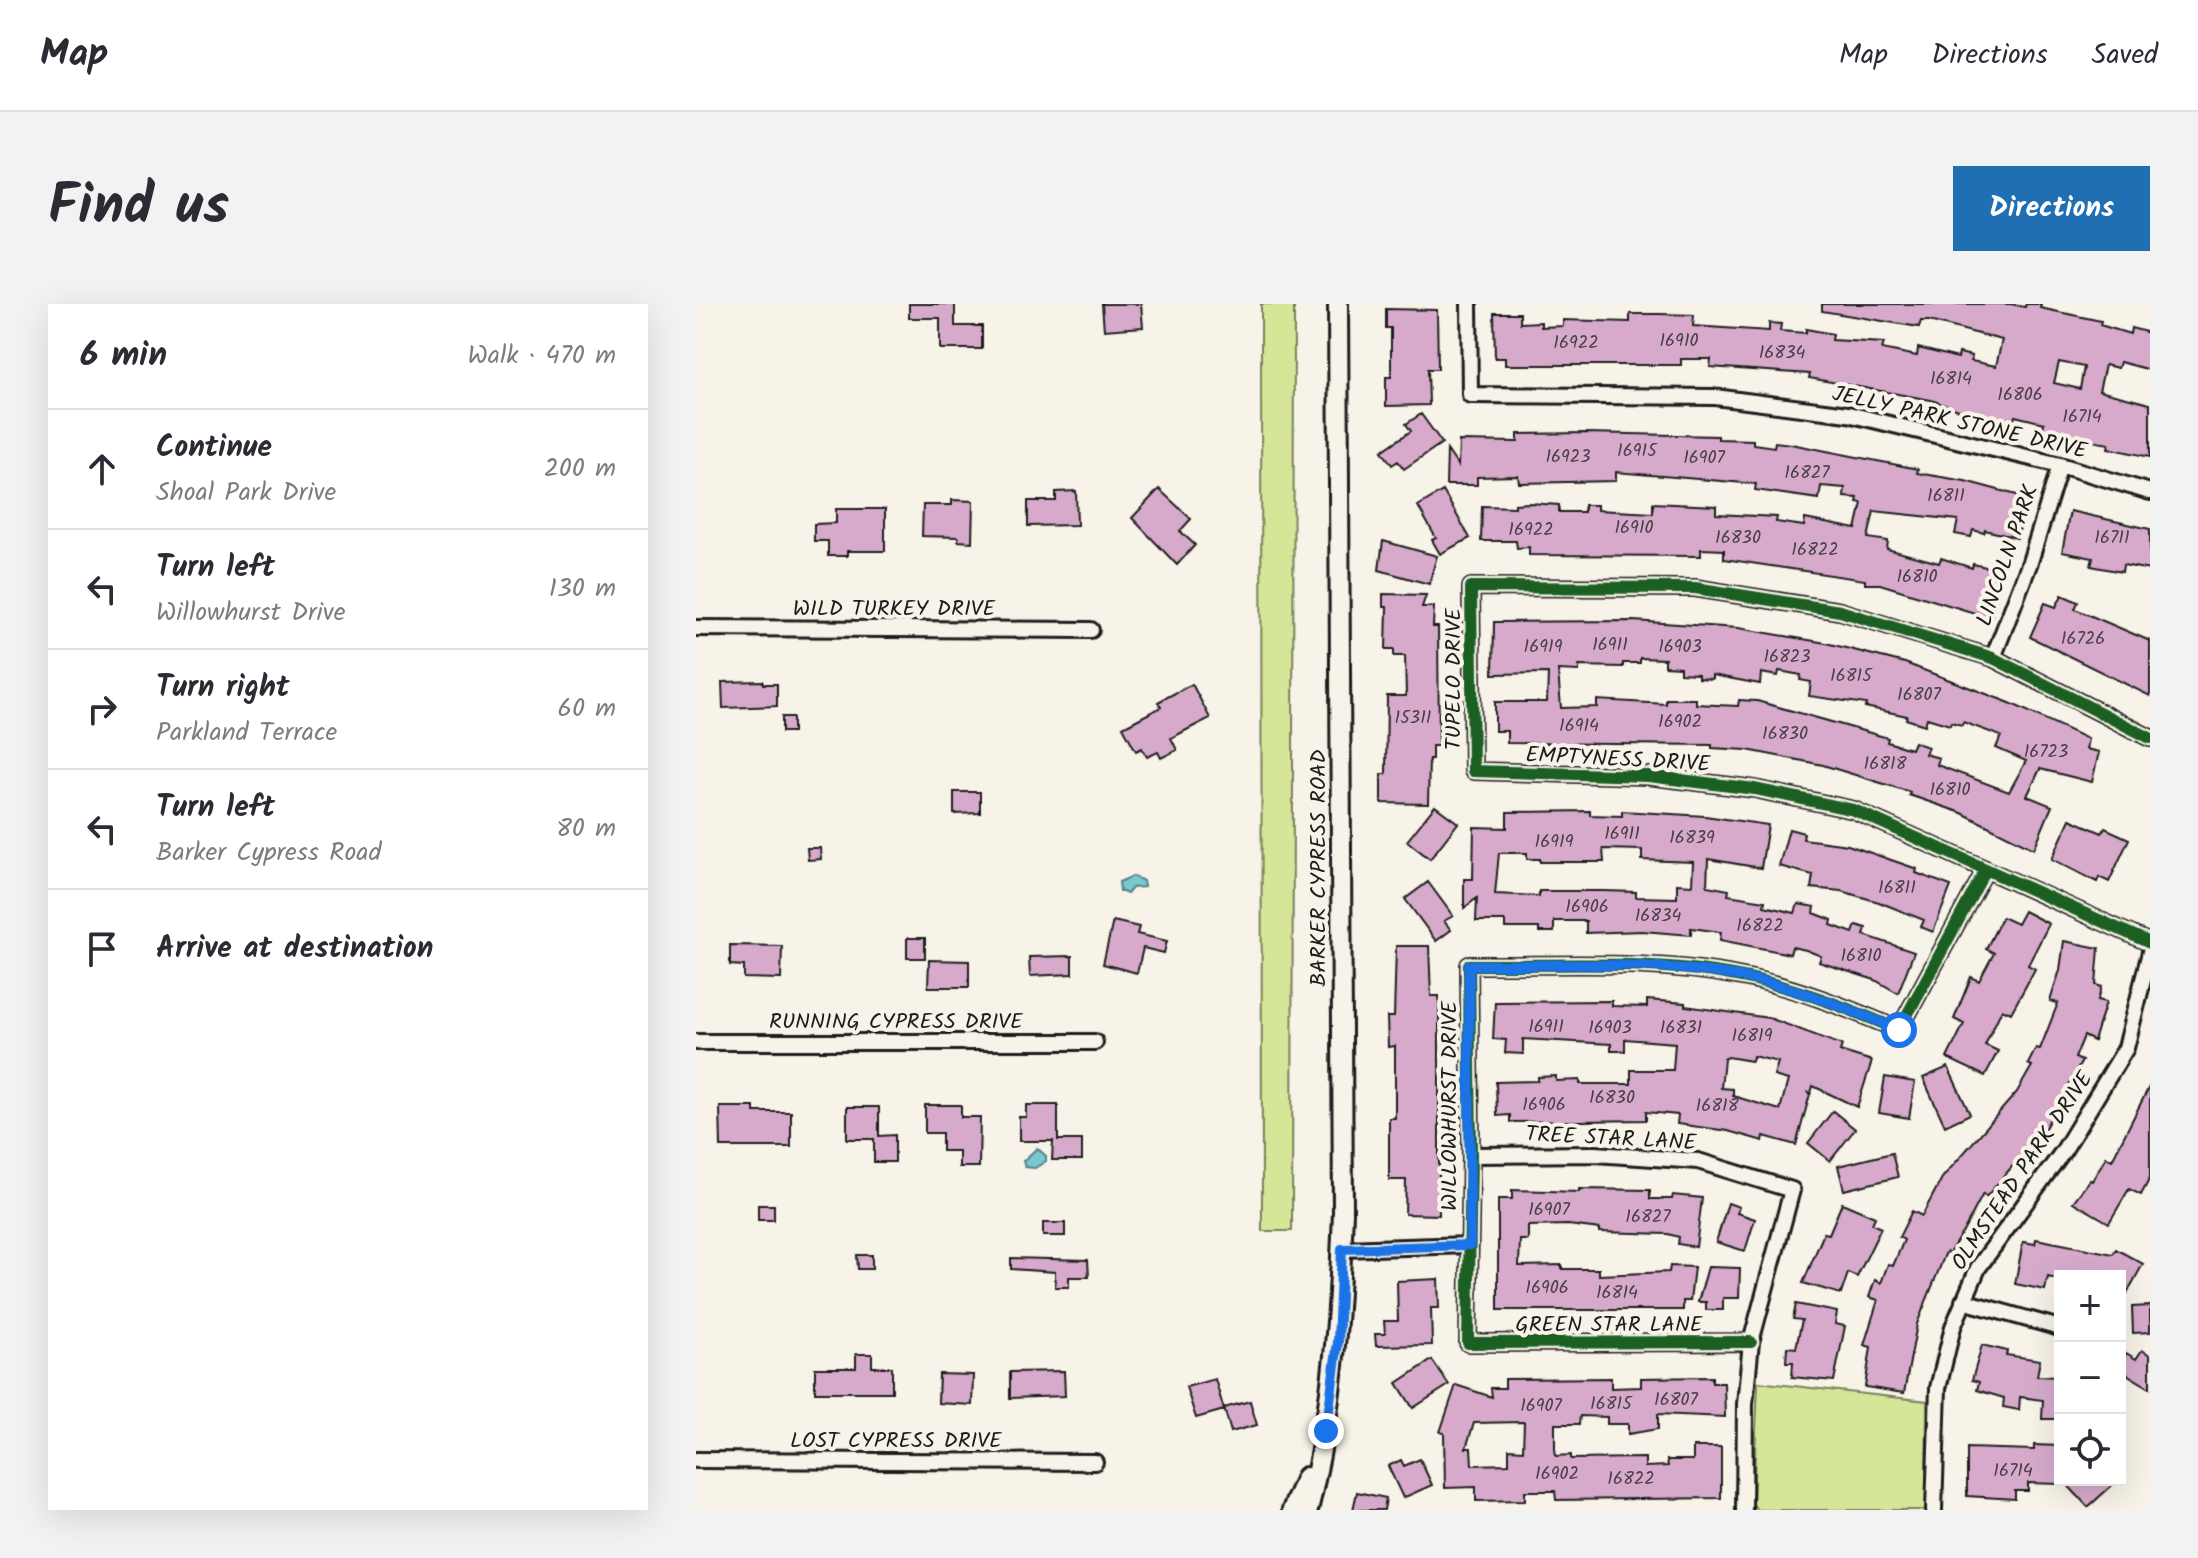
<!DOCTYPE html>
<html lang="en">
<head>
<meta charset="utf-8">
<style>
  :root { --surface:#fff; --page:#f2f2f3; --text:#2b2b33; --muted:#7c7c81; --line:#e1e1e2; --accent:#1f6fb2 }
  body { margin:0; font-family:Kalam,sans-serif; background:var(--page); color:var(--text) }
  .controls { position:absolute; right:24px; bottom:24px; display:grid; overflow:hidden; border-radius:0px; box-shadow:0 8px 32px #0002 }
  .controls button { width:72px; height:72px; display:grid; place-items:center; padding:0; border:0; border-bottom:2px solid var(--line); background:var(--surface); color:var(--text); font:40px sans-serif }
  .stop { position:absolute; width:24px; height:24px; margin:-18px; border:6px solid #1a73e8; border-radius:50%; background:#fff }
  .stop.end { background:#1a73e8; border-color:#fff; box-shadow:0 2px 8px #0008 }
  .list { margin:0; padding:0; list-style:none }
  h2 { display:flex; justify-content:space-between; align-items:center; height:104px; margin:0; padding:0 32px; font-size:34px }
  h2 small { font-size:26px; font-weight:400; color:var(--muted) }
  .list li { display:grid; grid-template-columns:52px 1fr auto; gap:24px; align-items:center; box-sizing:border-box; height:120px; padding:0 32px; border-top:2px solid var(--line) }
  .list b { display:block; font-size:30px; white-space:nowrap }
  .list p { margin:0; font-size:26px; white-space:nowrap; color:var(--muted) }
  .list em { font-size:26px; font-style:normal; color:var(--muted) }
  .icon { flex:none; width:44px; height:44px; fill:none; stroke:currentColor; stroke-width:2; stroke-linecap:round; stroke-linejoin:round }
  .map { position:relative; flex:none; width:1454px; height:1206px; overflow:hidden; border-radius:0px }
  header { display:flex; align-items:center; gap:48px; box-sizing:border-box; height:112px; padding:0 40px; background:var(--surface); border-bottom:2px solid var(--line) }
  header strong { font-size:38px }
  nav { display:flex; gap:44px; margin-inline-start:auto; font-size:28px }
  .intro { display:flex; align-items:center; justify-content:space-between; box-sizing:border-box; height:192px; padding:0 48px }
  h1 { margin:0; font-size:56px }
  .button { padding:20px 36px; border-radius:0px; background:var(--accent); color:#fff; font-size:28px; font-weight:700 }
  main { display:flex; gap:48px; padding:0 48px }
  aside { flex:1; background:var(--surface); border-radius:0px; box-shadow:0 8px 32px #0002 }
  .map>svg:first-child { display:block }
</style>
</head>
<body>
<header>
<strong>Map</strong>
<nav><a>Map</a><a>Directions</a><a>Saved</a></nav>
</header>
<div class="intro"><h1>Find us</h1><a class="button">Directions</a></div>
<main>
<aside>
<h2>6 min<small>Walk · 470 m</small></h2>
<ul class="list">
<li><svg class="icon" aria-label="ahead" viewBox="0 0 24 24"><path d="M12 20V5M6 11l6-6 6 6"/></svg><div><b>Continue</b><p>Shoal Park Drive</p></div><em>200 m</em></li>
<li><svg class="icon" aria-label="left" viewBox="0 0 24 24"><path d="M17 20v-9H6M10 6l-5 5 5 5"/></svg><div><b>Turn left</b><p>Willowhurst Drive</p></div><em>130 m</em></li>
<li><svg class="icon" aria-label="right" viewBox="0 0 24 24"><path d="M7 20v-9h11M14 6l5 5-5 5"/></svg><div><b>Turn right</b><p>Parkland Terrace</p></div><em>60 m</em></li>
<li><svg class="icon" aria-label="left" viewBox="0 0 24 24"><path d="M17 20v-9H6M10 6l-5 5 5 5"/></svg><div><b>Turn left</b><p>Barker Cypress Road</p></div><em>80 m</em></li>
<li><svg class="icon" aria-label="arrive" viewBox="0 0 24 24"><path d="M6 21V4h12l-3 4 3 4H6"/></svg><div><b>Arrive at destination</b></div></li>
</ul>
</aside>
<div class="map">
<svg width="1454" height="1206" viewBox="0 0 1454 1206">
  <rect width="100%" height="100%" fill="#f7f3e8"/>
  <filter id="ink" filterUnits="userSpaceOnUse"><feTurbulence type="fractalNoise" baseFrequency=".0125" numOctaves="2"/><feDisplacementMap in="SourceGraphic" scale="16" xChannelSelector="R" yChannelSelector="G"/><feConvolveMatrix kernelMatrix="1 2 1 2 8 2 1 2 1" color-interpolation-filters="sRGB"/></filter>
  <g filter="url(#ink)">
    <path fill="#d6e699" stroke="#79815a" stroke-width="2" d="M565,0h33l-2,927h-30z
      M1062,1078l169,19 -1,109h-169l-4,-6z"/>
    <path fill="#77c8cf" stroke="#538387" stroke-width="2" d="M437,572l10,5 1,6 -12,1 -5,6 -7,-3 -1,-9z
      M341,844l9,8v5l-11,7 -10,-1 -2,-6z"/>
    <path fill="#d7aacc" stroke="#1c1c1c" stroke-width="2" fill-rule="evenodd" d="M213,0h46v22h27v23h-42v-31h-31z
      M406,0h39l2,23 -39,3z
      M1126,0h189l14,3 1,-3h15l-1,4 61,13 -1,4 30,9 1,-6 19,5v37l-30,-8 -2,6 -13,-3 -6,26 51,13v53l-42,-9 1,-4 -67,-12 2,-9 -29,-7 -2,7 -49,-11 -33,-12 -122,-22 1,-4 -100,-7 1,-8h-30v6h-176v-7h-10l-1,-45h26v10l21,-1v5l22,-1v-6l67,2v-8h29l35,1 -1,11 76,5v-8l12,1 -1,7 26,2v-4l27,5 -1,6 52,3 -2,6 35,7 1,-8 40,10 1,-5 13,3 -1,5 25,5 6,-26 -73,-19h-8l-2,6 -97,-16zM1363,58l25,5 -4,22 -26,-6z
      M690,5l51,1 1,59h-10l1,36 -43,1v-29h5v-49h-5z
      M725,110l21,29 -38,26 -6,-8 -6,4 -10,-14 29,-20 -5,-7z
      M890,129l132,3v3l35,1v4l21,3 1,-5 16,2 127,25 -1,4 48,8 63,17 -11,40 -32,-8 -1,3 -11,-3 -2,7 -16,-3 3,-14 -84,-9 -6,27 20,3 -1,8 52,14 2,-5 31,10 1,-4 30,7 -12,47 -111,-34h-15v-4l-141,-21v-9l-23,-1v7l-172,-1v-8l-12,1 -1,-7h-35l1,-35 33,1v-3l14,-1 30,2v7h25v-7h13v5l56,3v-10l63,3v8l61,3 -1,5 28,4 1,-7 51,10 6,-26 -5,-1 1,-4 -14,-1 1,-9 -24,-2 -2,13 -64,-9 1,-6 -140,-12v9l-97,2 -1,-7 -41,1v8h-31l1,-35 11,16 1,-25 59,1v-8z
      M463,185l32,30 -11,12 15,14 -18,20 -45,-47z
      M380,187l1,34 -49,1v-25h28v-9z
      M747,187l27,47 -30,16 -8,-14 4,-2 -18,-32z
      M256,196l21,1 -1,41 -14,-1v-4l-36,-1 1,-31h29z
      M140,205h49v42h-38v5h-19v-15h-14v-17l22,-1z
      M1374,207l80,18v41l-27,-5 -1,7 -31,-6 2,-8 -31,-6z
      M687,237l54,15 -8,28 -50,-14z
      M687,290l43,1 -4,12h12l-1,20h5l1,119h-7v13h-3l-1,45 -47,-1v-29h5l1,-78h19l-1,-40h-11v-7h-8l1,-42h-4z
      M1366,291l16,7 -3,7 75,32v55l-120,-59 15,-34 11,4z
      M798,318l139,-1 105,7 88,15 79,20 105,40 78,36 -2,10 13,3 -7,30 -52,-13 -13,27 25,10 -18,43 -72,-36 -53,-18 1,-3 -87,-27 -76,-15 -35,-2v-3l-205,-2v-12h-12v-29h52l1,-29 -55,1zM944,354l25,1v7l15,1v6l18,1v4l14,1v-4l48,9 1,-11 17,3 1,-5 22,4 -1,5 11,2 -2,14 57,8 -1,3 42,9 -1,3 19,6 2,-7 23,7 1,-3 11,3 1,-3 38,14 -5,12 30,13 -17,31 -72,-27 2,-7 -14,-4 3,-7 -14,-5 -3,7 -24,-7 1,-4 -131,-37 -18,-1 -1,6 -42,-2v-5h-30v5l-69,-4v7l-36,1 -3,-38 21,1v-5l44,1v-4h17z
      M67,377v3h14v22l-54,2 -1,-26z
      M496,380l18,34 -39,20 6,12 -16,8 -3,-6 -11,5 -5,-9 -6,3 -13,-24 38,-20 -3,-5z
      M86,413h11v15h-11z
      M258,488h26v21l-26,1z
      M739,502l23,17 -28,36 -23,-18z
      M894,507v4l32,1v-5l83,5 63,9 -7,43 -53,-9 -1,27 22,4 -1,5 37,6 -1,5 31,7 3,-9 17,3 -1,6 18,7 -1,5 22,8 3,-8 10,3 -2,7 50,17 -16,41 -23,-13 -56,-18 2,-6 -15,-6 -14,-3 -2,7 -70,-14 1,-8 -30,-4v7l-49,-4 -56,2v-12h-32v11h-15v-4h-34v-7h-29l1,-23 -13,10v-29h9l1,-52 33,1v-16zM907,545l39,1v10l51,2 -1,23 -15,-1v14l-41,-1v-5l-32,-1h-65v5l-44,-2 4,-41h28v6h13v3h64z
      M1374,515l32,14 3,-5 24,11 -20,43 -10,-5 -2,5 -45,-23z
      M1093,525l15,4 -1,6 45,6 69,24 -1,4 35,13 -18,46 -12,-5 3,-7 -45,-18 -38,-11 -30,-3 2,-13 -34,-9z
      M111,544h13l1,11 -13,1z
      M732,578l25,34 -9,5 7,9 -15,11 -31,-42z
      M1328,607l25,13 -21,41 7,4 -8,15 -16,29 -9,-4 -17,36 13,6 -13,25 -38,-18 17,-34 -10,-5 17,-42 8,4 15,-28 -8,-4 16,-32 15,7z
      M417,617l26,6 -2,7 30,7 -3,12 -21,-5 -6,25 -34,-9z
      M211,634h18v20h-18z
      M1368,637l35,7 -3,37 6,2 -4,13 8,2 -12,39 -10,-5 -9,22 7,3 -37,67 -59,69 -3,-3 -19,36 -15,23 -3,-1 -29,72 -13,69 -39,-6 6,-40 -7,-2 14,-45 -9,-3 6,-17 6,3 7,-19 5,2 11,-26 -5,-3 13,-26 10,5 20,-38 75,-86 15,-26 -4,-2 8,-16 4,1 18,-46 -8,-2 10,-31z
      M34,641l52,1 -1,33 -37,-1v-12l-14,-1z
      M700,642h33l2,50h8v219l-34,-1 1,-34h-17v-62h6v-72l-7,1 -1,-30h7z
      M376,652v18l-42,2 -1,-19z
      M233,656l40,1v26h-41z
      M951,696l38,3v3l84,12 73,27 -2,6 32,10 -15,46 -44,-21 -2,7 -4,-1 3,2 -14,51 -32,-9 -1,5 -35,-10 -51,-7 1,-9 -32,-3v8l-136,2v-7l-13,1 -1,-34 42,-1v-4l18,-1v5l24,-1v4h51v-14h42l2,-27 -50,-4v12h-14v-7l-88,-5v15l-18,-1 1,-13 -13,-1 2,-37 117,-1v5l35,1zM1057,752l25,6 -4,14 14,4 -8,30 -47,-14v-7l-12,-1 3,-29 4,-2 24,4z
      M1252,763l22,47 -25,12 -22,-48z
      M1189,773l30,5 -6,36 -30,-5z
      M1454,781v93l-9,17 -12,-6 -20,34 -36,-21 17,-22 2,1 14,-24 6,3z
      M229,801h36v12h19l-1,50h-20v-16h-17v-18h-17z
      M330,801h32v35h24v20h-30l1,-19h-34v-24h7z
      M24,803h34v5h37v35h-70z
      M151,803h32v29l16,-1v27h-21v-23h-27z
      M1137,807l22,18 -25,32 -22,-18z
      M1196,849l6,24 -54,13 -6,-24z
      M883,885l71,1v9h22l1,-4 29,3 -6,49 -18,-3 1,-7 -11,-3 -68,-2v-3l-32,-4 -40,1v14h-8l-1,26 43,-1v4h37v6l70,-3 1,-6 24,1 -4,34h-7v9h-185v-111h14v-9l67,2z
      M1032,899l11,4 -2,6 18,6 -10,32 -29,-9z
      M1146,899l33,14 -3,7 9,4 -24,49 -9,-4 -7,21 -38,-11 21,-50 5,1z
      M62,901h16v15h-16z
      M347,919h22v13h-22z
      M1340,935l77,15 3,-5 27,15 -23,42v-30h-60v4l-12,-3 -3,13 -30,-6 8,-42 12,2z
      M161,951h15v14h-14z
      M315,954l77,2 1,17h-20v10h-14v-15l-44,-3z
      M1012,963l32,1 -1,30h-16v12h-17v-8h-8z
      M742,975l1,29h-8l1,37 -56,1 -1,-12h10l-1,-13h14l-1,-40z
      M1100,1000l41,8 -2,12 10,2 -11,55 -42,-4 1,-15h-7l1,-15 9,1 6,-28 -9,-1z
      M1454,1002v26l-17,1 -1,-26z
      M1286,1041l25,6 -1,4 34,5 -3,16 23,1v42h-18l1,-19 -23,-3 -1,13 -16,-3 1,-9 -27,-8 2,-8 -7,-2z
      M1446,1046l8,5v33l-30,-18 6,-17 10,6z
      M160,1050h16v13h20v25h-77v-24h41z
      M736,1056l17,25 -36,23 -16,-25z
      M368,1067l1,25 -55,2v-26z
      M243,1070l34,1 -1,30 -34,-2z
      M1016,1073v6h12l1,34 -67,-3v15l-30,5v-10h-21v-7l-27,-1 -1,8h-24v25l1,7 15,-1v4l74,-1v9l23,-1 -1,-6h26v-13h28v51l-165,2 -1,-9h-30v9l-49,1v-14l-31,1 -1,-55 -4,-1 16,-47 36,12 -1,-9h14v-9l106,-1v10l30,-1v-9zM828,1118l-1,28 -14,-1v15l-37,1 -1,-17h-5l8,-25z
      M519,1075l9,31 -28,8 -10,-31z
      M554,1097l7,24 -26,7 -7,-24z
      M1338,1141l26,1v38l-32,-1v8h-13v8l-48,-3v-48l67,2z
      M724,1155l12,26 -29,13 -15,-32 13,-6 3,6z
      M1367,1176h55l-30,27z
      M661,1188l29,6 -2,12h-31z"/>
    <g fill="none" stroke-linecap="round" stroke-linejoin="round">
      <defs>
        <path id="minor" d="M773,0l1,91 245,2 133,17 212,51 90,27
          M0,324l395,2
          M1297,354l37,-96 30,-97
          M1454,434l-157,-80 -153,-47 -145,-23 -224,-1 2,184 175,5 107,13 99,21 296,133
          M0,738h399
          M775,851l124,-1 103,7 94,29 -41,152 -6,62 -1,106
          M646,945l128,-4
          M1267,997l97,27
          M1055,1038l-283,1 3,-188 -2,-190c89,1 181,-6 268,11 57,10 110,32 162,54l87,-161
          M0,1156l399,2
          M1238,1206l4,-122 15,-61 25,-59 86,-118 62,-102 24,-96"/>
        <path id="tertiary" d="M596,1206l14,-33
          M612,1206c25,-99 31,-196 35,-298l-5,-908"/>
      </defs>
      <use href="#minor" stroke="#1c1c1c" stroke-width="20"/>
      <use href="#tertiary" stroke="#1c1c1c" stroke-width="24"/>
      <use href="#minor" stroke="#f7f3e8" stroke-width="14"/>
      <use href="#tertiary" stroke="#f7f3e8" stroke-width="18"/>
      <defs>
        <path id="cycleway" d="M1454,434l-157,-80 -153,-47 -145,-23 -224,-1 2,184 175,5 107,13 99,21 296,133
          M1055,1038l-283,1 3,-188 -2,-190c89,1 181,-6 268,11 57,10 110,32 162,54l87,-161"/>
      </defs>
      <use href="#cycleway" stroke="#f7f3e8" stroke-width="17"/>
      <use href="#cycleway" stroke="#1b5e20" stroke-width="12"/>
    </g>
  </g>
  <g fill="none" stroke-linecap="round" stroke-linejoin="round" filter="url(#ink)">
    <path stroke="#1a73e8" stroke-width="10" d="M630,1127l12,-89 4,-93 128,-4 -1,-280c89,1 181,-5 268,11 56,10 110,32 162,54"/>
  </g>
  <g text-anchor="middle" stroke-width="8" stroke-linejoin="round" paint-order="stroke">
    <g font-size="18" fill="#4b4048">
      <text x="983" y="42">16910</text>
      <text x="880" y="44">16922</text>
      <text x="1086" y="54">16834</text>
      <text x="1255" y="80">16814</text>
      <text x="1324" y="96">16806</text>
      <text x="1386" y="118">16714</text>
      <text x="941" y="152">16915</text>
      <text x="872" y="158">16923</text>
      <text x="1008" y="159">16907</text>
      <text x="1111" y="174">16827</text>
      <text x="1250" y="197">16811</text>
      <text x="938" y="229">16910</text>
      <text x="835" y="231">16922</text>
      <text x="1042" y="239">16830</text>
      <text x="1416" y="239">16711</text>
      <text x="1119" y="251">16822</text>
      <text x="1221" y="278">16810</text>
      <text x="1387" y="340">16726</text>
      <text x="914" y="346">16911</text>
      <text x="847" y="348">16919</text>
      <text x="984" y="348">16903</text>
      <text x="1091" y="358">16823</text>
      <text x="1155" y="377">16815</text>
      <text x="1223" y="396">16807</text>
      <text x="717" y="419">15311</text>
      <text x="984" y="423">16902</text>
      <text x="883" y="427">16914</text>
      <text x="1089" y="435">16830</text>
      <text x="1350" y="453">16723</text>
      <text x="1189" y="465">16818</text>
      <text x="1254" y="491">16810</text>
      <text x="926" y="535">16911</text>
      <text x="996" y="539">16839</text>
      <text x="858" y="543">16919</text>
      <text x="1201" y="589">16811</text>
      <text x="891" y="608">16906</text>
      <text x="962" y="617">16834</text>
      <text x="1064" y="627">16822</text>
      <text x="1165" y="657">16810</text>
      <text x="850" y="728">16911</text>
      <text x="914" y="729">16903</text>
      <text x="985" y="729">16831</text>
      <text x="1056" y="737">16819</text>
      <text x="916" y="799">16830</text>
      <text x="848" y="806">16906</text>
      <text x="1021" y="807">16818</text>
      <text x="853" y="911">16907</text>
      <text x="952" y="918">16827</text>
      <text x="851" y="989">16906</text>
      <text x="921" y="994">16814</text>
      <text x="980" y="1101">16807</text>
      <text x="915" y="1105">16815</text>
      <text x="845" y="1107">16907</text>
      <text x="1317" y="1172">16714</text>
      <text x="861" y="1175">16902</text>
      <text x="935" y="1180">16822</text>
    </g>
    <g font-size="22" fill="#1c1c1c" stroke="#f7f3e8">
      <text transform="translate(1264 117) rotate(13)" y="8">JELLY PARK STONE DRIVE</text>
      <text transform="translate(1310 251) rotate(-71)" y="8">LINCOLN PARK</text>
      <text x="198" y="311">WILD TURKEY DRIVE</text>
      <text transform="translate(756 375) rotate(-90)" y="8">TUPELO DRIVE</text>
      <text transform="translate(922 454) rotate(3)" y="8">EMPTYNESS DRIVE</text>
      <text transform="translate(621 564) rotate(-90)" y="8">BARKER CYPRESS ROAD</text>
      <text x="200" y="724">RUNNING CYPRESS DRIVE</text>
      <text transform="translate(752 802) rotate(-90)" y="8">WILLOWHURST DRIVE</text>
      <text transform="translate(915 833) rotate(3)" y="8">TREE STAR LANE</text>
      <text transform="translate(1325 866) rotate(-56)" y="8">OLMSTEAD PARK DRIVE</text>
      <text x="913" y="1027">GREEN STAR LANE</text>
      <text x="200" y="1143">LOST CYPRESS DRIVE</text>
    </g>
  </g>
</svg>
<div class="controls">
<button>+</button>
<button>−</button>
<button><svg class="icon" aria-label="locate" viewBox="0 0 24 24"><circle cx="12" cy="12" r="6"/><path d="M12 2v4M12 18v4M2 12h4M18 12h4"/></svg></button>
</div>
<div class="stop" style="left:1203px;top:726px"></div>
<div class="stop end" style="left:630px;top:1127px"></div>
</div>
</main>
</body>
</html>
